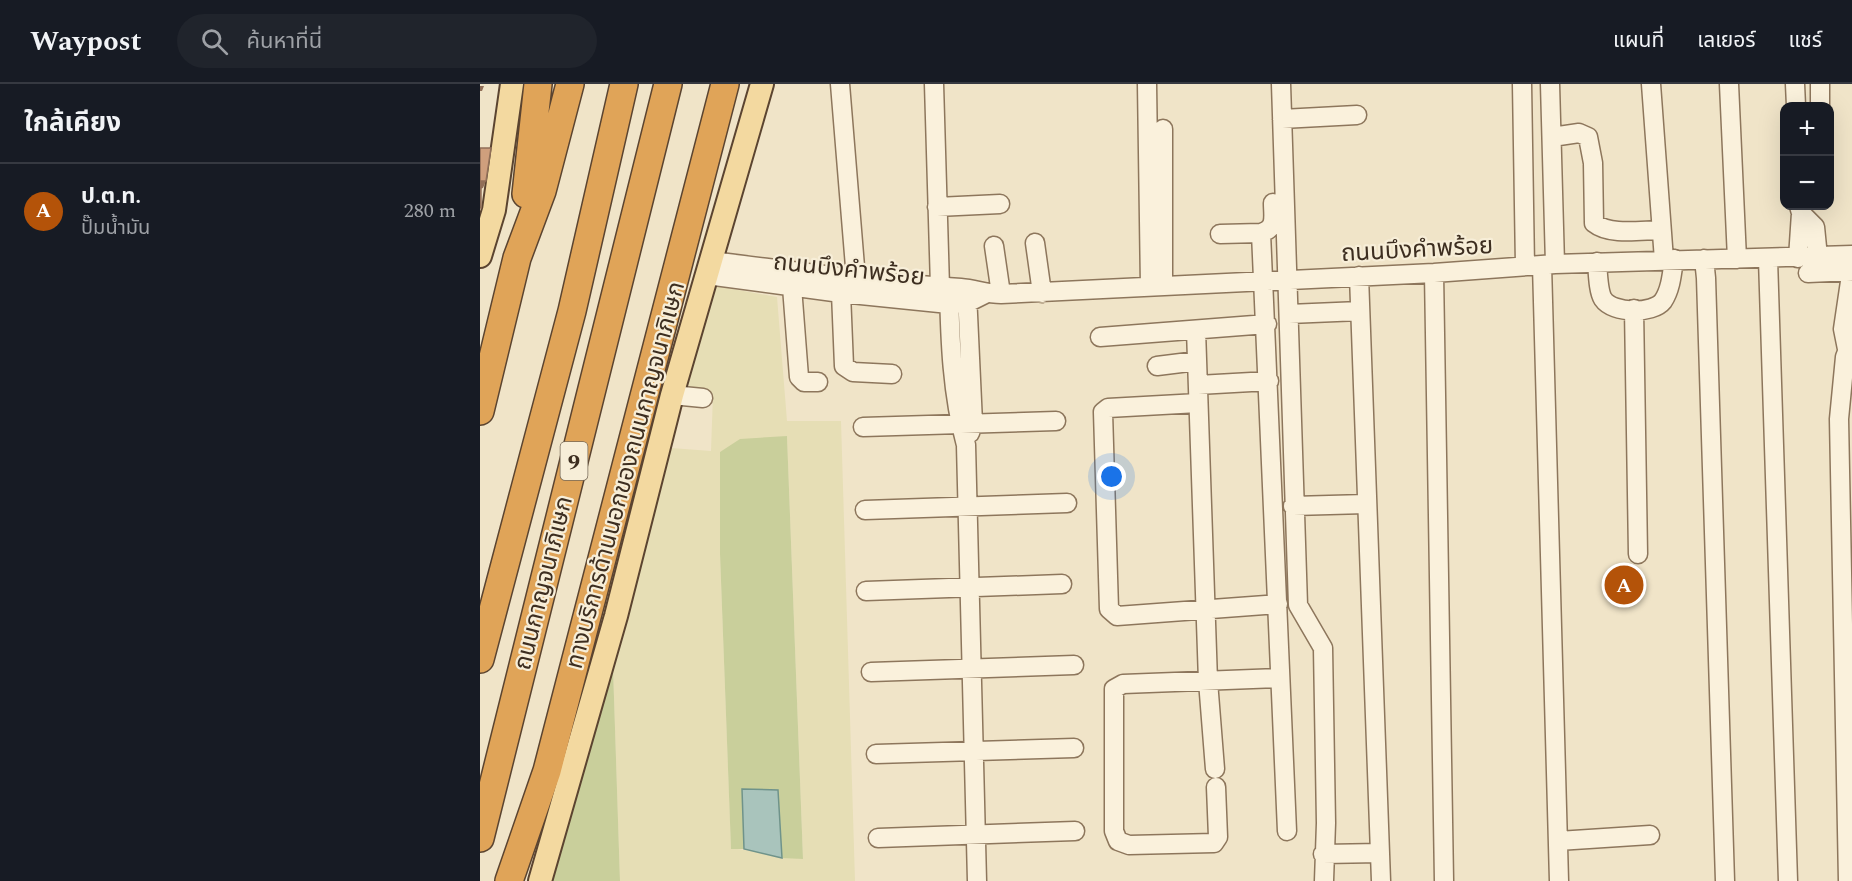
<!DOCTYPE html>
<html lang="th">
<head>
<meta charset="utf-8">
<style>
  :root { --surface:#171b24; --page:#20242c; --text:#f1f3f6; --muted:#9ea1a6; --line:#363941; --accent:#b45309 }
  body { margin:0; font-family:Spectral,"Noto Sans Thai",serif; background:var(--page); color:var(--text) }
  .controls { position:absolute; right:18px; top:18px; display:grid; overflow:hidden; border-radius:12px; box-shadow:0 6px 24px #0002 }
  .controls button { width:54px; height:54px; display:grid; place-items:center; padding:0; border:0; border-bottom:2px solid var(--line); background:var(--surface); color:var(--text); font:30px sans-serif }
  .you { position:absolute; left:632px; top:393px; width:21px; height:21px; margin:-15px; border:4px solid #fff; border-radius:50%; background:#1a73e8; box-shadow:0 0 0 9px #1a73e833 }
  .badge { display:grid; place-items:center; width:39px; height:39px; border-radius:50%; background:var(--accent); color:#fff; font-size:20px; font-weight:700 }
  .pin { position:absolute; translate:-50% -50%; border:3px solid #fff; box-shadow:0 2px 6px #0006 }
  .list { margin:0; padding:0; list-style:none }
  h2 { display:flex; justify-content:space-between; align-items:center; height:78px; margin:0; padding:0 24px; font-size:26px }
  h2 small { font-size:20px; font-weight:400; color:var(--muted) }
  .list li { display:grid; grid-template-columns:39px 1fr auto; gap:18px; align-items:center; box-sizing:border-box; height:96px; padding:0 24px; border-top:2px solid var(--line) }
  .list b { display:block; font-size:22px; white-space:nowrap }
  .list p { margin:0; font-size:20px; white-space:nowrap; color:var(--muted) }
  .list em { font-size:20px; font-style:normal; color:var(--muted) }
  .icon { flex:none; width:33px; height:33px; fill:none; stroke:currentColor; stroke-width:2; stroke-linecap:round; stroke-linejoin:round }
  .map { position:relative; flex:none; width:1372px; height:797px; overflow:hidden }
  header { display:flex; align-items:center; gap:36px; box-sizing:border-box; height:84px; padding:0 30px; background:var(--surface); border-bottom:2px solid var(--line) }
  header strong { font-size:28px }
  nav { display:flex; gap:33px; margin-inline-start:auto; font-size:21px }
  .search { width:420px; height:54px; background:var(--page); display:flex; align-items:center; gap:15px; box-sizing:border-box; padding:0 21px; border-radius:33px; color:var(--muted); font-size:22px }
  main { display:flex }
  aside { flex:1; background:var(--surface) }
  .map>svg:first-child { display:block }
</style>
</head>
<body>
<header>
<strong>Waypost</strong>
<div class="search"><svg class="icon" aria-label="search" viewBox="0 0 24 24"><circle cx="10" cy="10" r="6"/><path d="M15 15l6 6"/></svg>ค้นหาที่นี่</div>
<nav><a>แผนที่</a><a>เลเยอร์</a><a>แชร์</a></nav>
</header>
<main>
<aside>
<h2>ใกล้เคียง<small></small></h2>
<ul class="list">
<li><span class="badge">A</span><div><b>ป.ต.ท.</b><p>ปั๊มน้ำมัน</p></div><em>280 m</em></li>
</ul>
</aside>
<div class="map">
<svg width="1372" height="797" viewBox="0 0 1372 797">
  <rect width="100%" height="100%" fill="#f0e4c8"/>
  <path fill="#e6deb5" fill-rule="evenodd" d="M231,201l66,12 10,124h54l14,460h-235l-7,-214 58,-219 40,3 2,-57 -30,-6zM307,352l16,423 -72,-11 -11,-294v-102z"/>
  <path fill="#c9cf9b" d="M307,352l16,423 -21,-1 -4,-68h-36l2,59h-13l-11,-295v-102l20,-13z
    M133,583l7,214h-71z"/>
  <path fill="#a9c4bc" stroke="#6f938a" stroke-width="1.5" d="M262,705l36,1 4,68 -38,-9z"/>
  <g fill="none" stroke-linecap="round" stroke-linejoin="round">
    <defs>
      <path id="minor" d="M360,0l16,195
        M454,0l6,203
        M667,0l3,203
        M801,0l17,521 25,43 3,175 -2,58
        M1042,0l3,182
        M1070,0l5,180
        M1171,0l13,176
        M1249,0l8,175
        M1315,0l1,22
        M1340,22v-22
        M802,35l75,-4
        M1072,53l27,-4 9,4 5,26 1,60c16,13 48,7 67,7
        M793,119c0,14 4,25 -12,30l26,598
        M457,123l63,-3
        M1321,129l14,14 3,30
        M740,150l41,-1
        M555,159l7,50
        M514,162l7,48
        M1318,174l3,-45 -2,-7
        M1224,175l2,19 19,603
        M1288,175l20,622
        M231,177c83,10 166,22 250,27 14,1 26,6 40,6l433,-21 121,-9 297,-9
        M1117,178c1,10 1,29 6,37 10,15 50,15 60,2 8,-12 9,-28 11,-42
        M1062,181l17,616
        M954,189l10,608
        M1328,189l44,-2
        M227,191l134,18 108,11 18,-1 18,-9
        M879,192l22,605
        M683,202v-157
        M312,203l7,90 5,5h14
        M469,203c1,53 3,107 17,158l11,436
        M361,209l3,73 9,6 39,2
        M487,209l6,130 -3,10
        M1154,225l4,245
        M809,230l71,-3
        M716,246l12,351 7,88
        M620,253l167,-13
        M1367,265l-4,-20 9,-61
        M677,282l40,-5
        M718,301l71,-4
        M192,311l31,3
        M718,319l-90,5 -5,4 6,197 8,7 161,-12
        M383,343l193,-6
        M813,422l73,-2
        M385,426l202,-7
        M386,507l196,-7
        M391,588l203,-7
        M396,670l198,-6
        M736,703l2,50 -4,6 -85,2 -11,-4 -4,-10v-142l9,-5 157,-6
        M398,754l197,-7
        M1078,757l92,-6
        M843,770l57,-1
        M1368,797l-9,-462 6,-62 7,-18"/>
      <path id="major" d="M0,172l14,-46 18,-126
        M60,797l76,-265 56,-221 90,-311"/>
      <path id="highway" d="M46,110l12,-110
        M0,327l37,-153 25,-67 28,-107
        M0,575l92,-348 52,-227
        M0,754l188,-754
        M29,797l38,-110 178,-687"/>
    </defs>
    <use href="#minor" stroke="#8d765c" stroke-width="21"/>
    <use href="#major" stroke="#5b4430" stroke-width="26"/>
    <use href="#highway" stroke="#5b4430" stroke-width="30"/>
    <use href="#minor" stroke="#faf1dc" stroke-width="18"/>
    <use href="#major" stroke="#f3d9a0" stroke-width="22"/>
    <use href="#highway" stroke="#e0a458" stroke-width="27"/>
  </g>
  <path fill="#916f58" d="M0,2h4l-2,5h-2z
    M1,97h5l-3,7 -3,1z"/>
  <path fill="#cf9f7d" stroke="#916f58" stroke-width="1.5" d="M0,64h11l-5,33h-5v27h-1z"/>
  <g text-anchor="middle" stroke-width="4.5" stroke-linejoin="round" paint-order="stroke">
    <rect fill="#f7eed8" stroke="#756857" stroke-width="1.5" x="80.5" y="358" width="27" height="38" rx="4.5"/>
    <g font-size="22" font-weight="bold" fill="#3d2e20">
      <text x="94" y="385">9</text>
    </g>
    <g font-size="24" fill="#3d2e20" stroke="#f7eed8">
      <text transform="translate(937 165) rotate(-3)" y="8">ถนนบึงคำพร้อย</text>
      <text transform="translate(369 185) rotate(6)" y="8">ถนนบึงคำพร้อย</text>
      <text transform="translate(145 391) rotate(-75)" y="8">ทางบริการด้านนอกของถนนกาญจนาภิเษก</text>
      <text transform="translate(63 499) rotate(-76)" y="8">ถนนกาญจนาภิเษก</text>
    </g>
  </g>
</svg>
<div class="controls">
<button>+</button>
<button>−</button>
</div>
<div class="you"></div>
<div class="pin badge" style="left:1144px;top:501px">A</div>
</div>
</main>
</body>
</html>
